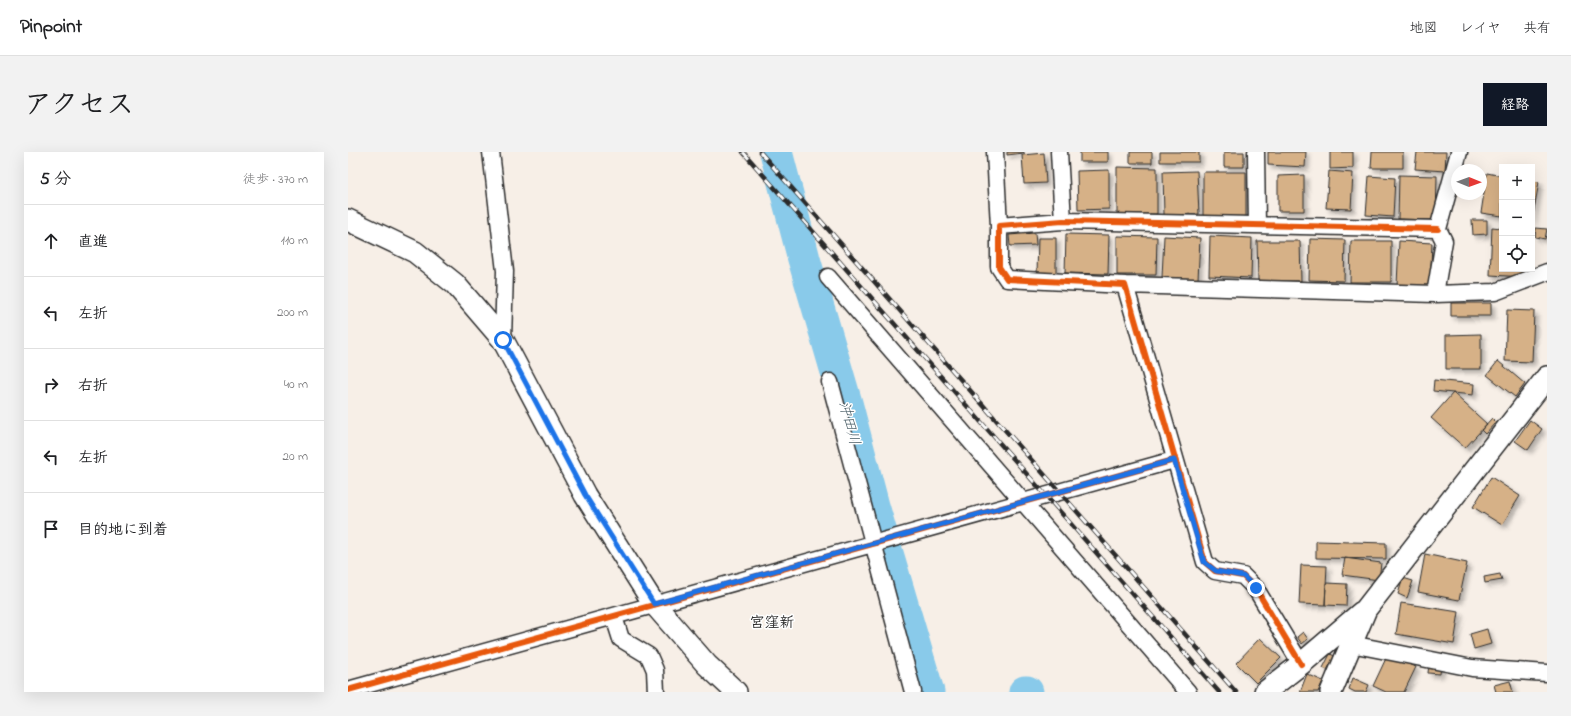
<!DOCTYPE html>
<html lang="ja">
<head>
<meta charset="utf-8">
<style>
  :root { --surface:#fff; --page:#f2f2f2; --text:#202124; --muted:#757577; --line:#e0e0e0; --accent:#111827 }
  body { margin:0; font-family:"Indie Flower","Klee One",sans-serif; background:var(--page); color:var(--text) }
  .controls { position:absolute; right:12px; top:12px; display:grid; overflow:hidden; border-radius:0px; box-shadow:0 4px 16px #0002 }
  .controls button { width:36px; height:36px; display:grid; place-items:center; padding:0; border:0; border-bottom:1px solid var(--line); background:var(--surface); color:var(--text); font:20px sans-serif }
  .compass { position:absolute; left:1103px; top:12px; width:36px; height:36px; border-radius:50%; background:var(--surface); box-shadow:0 4px 16px #0002; rotate:91deg }
  .stop { position:absolute; width:12px; height:12px; margin:-9px; border:3px solid #1a73e8; border-radius:50%; background:#fff }
  .stop.end { background:#1a73e8; border-color:#fff; box-shadow:0 1px 4px #0008 }
  .list { margin:0; padding:0; list-style:none }
  h2 { display:flex; justify-content:space-between; align-items:center; height:52px; margin:0; padding:0 16px; font-size:17px }
  h2 small { font-size:13px; font-weight:400; color:var(--muted) }
  .list li { display:grid; grid-template-columns:26px 1fr auto; gap:12px; align-items:center; box-sizing:border-box; height:72px; padding:0 16px; border-top:1px solid var(--line) }
  .list b { display:block; font-size:15px; white-space:nowrap }
  .list em { font-size:13px; font-style:normal; color:var(--muted) }
  .icon { flex:none; width:22px; height:22px; fill:none; stroke:currentColor; stroke-width:2; stroke-linecap:round; stroke-linejoin:round }
  .map { position:relative; flex:none; width:1199px; height:540px; overflow:hidden; border-radius:0px }
  header { display:flex; align-items:center; gap:24px; box-sizing:border-box; height:56px; padding:0 20px; background:var(--surface); border-bottom:1px solid var(--line) }
  header strong { font-size:19px }
  nav { display:flex; gap:22px; margin-inline-start:auto; font-size:14px }
  .intro { display:flex; align-items:center; justify-content:space-between; box-sizing:border-box; height:96px; padding:0 24px }
  h1 { margin:0; font-size:28px }
  .button { padding:10px 18px; border-radius:0px; background:var(--accent); color:#fff; font-size:14px; font-weight:700 }
  main { display:flex; gap:24px; padding:0 24px }
  aside { flex:1; background:var(--surface); border-radius:0px; box-shadow:0 4px 16px #0002 }
  .map>svg:first-child { display:block }
</style>
</head>
<body>
<header>
<strong>Pinpoint</strong>
<nav><a>地図</a><a>レイヤ</a><a>共有</a></nav>
</header>
<div class="intro"><h1>アクセス</h1><a class="button">経路</a></div>
<main>
<aside>
<h2>5 分<small>徒歩 · 370 m</small></h2>
<ul class="list">
<li><svg class="icon" aria-label="ahead" viewBox="0 0 24 24"><path d="M12 20V5M6 11l6-6 6 6"/></svg><div><b>直進</b></div><em>110 m</em></li>
<li><svg class="icon" aria-label="left" viewBox="0 0 24 24"><path d="M17 20v-9H6M10 6l-5 5 5 5"/></svg><div><b>左折</b></div><em>200 m</em></li>
<li><svg class="icon" aria-label="right" viewBox="0 0 24 24"><path d="M7 20v-9h11M14 6l5 5-5 5"/></svg><div><b>右折</b></div><em>40 m</em></li>
<li><svg class="icon" aria-label="left" viewBox="0 0 24 24"><path d="M17 20v-9H6M10 6l-5 5 5 5"/></svg><div><b>左折</b></div><em>20 m</em></li>
<li><svg class="icon" aria-label="arrive" viewBox="0 0 24 24"><path d="M6 21V4h12l-3 4 3 4H6"/></svg><div><b>目的地に到着</b></div></li>
</ul>
</aside>
<div class="map">
<svg width="1199" height="540" viewBox="0 0 1199 540">
  <defs>
    <filter id="shadow"><feDropShadow dx="3.5" dy="3.5" stdDeviation="2" flood-color="#0004"/></filter>
  </defs>
  <rect width="100%" height="100%" fill="#f7efe7"/>
  <filter id="ink" filterUnits="userSpaceOnUse"><feTurbulence type="fractalNoise" baseFrequency=".025" numOctaves="2"/><feDisplacementMap in="SourceGraphic" scale="8" xChannelSelector="R" yChannelSelector="G"/><feConvolveMatrix kernelMatrix="1 2 1 2 8 2 1 2 1" color-interpolation-filters="sRGB"/></filter>
  <g filter="url(#ink)">
    <g fill="none" stroke-linecap="round" stroke-linejoin="round">
      <path stroke="#89caea" stroke-width="33" d="M428,0l28,107 42,144 27,103 55,186
        M677,540h2"/>
    </g>
    <path fill="#d6b187" stroke="#2b2b2b" filter="url(#shadow)" d="M659,0h17v1l-17,2z
      M732,0h28v10h-28z
      M782,0h22v11h-22z
      M812,0h39v10h-39z
      M876,0h20v15h-20z
      M920,0h38l-1,15 -37,-2z
      M982,0h23v16l-23,1z
      M1024,0h31v16h-32z
      M1069,0h29l-1,19 -30,-2z
      M696,1l2,30 -22,1 -2,-29z
      M769,15l40,1v46h-40z
      M761,18v39l-31,1 -1,-39z
      M849,19l2,43 -35,1 -1,-43z
      M981,19l24,2 -2,36 -25,-1z
      M855,20h43v45l-43,1z
      M1139,21l15,3v40l-21,-3z
      M956,23v36h-26v-35z
      M1051,23l38,1 -1,44 -38,-1z
      M1021,24l26,2 -2,39 -27,-2z
      M1184,29l7,1 -7,39z
      M1124,68h15v14l-14,1z
      M1144,75l10,1v41h24l-1,8 -35,-2z
      M1188,76l11,1 -2,10 -10,-2z
      M687,81l1,12 -26,1 -1,-11z
      M718,82l43,1 -1,39 -43,-1z
      M769,84l40,1 -1,38h-39z
      M816,84l36,2 -2,41 -36,-2z
      M862,84l42,2 -1,40 -42,-2z
      M690,86h18v36h-19z
      M962,87l35,1 -1,41 -35,-1z
      M909,89h43l1,40h-43z
      M1003,89h40v41h-41z
      M1051,89l33,2 -2,44 -33,-2z
      M1103,151h40v13h-40z
      M1159,158l27,1 -2,51 -27,-1z
      M1133,182v35h-35v-34z
      M1150,209l27,23 -10,13 -28,-22z
      M1086,228l40,4 -1,11 -40,-4z
      M1105,241l34,31 -22,24 -34,-30z
      M1144,266l4,4 -11,12 -4,-4z
      M1182,268l12,9 -14,21 -13,-9z
      M1143,325l29,19 -18,29 -29,-18z
      M968,389l70,2v16l-70,-1z
      M1077,402l42,9 -8,37 -41,-8z
      M997,406l36,5 -2,17 -37,-5z
      M953,413l26,1 -2,39 -26,-1z
      M1152,422l2,6 -17,3 -1,-6z
      M1055,426l10,3 -6,17 -9,-4z
      M978,431l21,1 -1,22 -21,-1z
      M1053,451l58,9 -5,32 -58,-10z
      M1139,477l4,15 -17,5 -4,-15z
      M955,480l5,7 -6,5 -5,-7z
      M912,486l21,20 -25,25 -20,-20z
      M982,502l5,2 -8,14 -4,-2z
      M1040,502l28,13 -12,25h-18l-13,-6z
      M1081,512l12,1 -1,9 -12,-1z
      M959,522l16,7 -5,11h-18z
      M1005,526l16,7 -3,7h-11l-6,-3z
      M1162,529l3,11h-17l-2,-7z"/>
    <g fill="none" stroke-linecap="round" stroke-linejoin="round">
      <defs>
        <path id="minor" d="M143,0l14,119 -2,69
          M647,0l4,74
          M711,0l4,69
          M908,0l1,73
          M1111,0l-21,77 6,12 -9,53 60,-2 52,-20
          M480,125l360,415
          M777,133l310,9
          M482,230l83,310
          M266,465l7,22 28,17 6,14 1,22
          M1003,492l121,24 75,5
          M953,512l-45,-75 -13,-13 -28,-5 -10,-9 -80,-277 -118,-6 -8,-12v-41l64,-5 375,8
          M0,538l826,-230"/>
        <path id="tertiary" d="M0,68l67,32 40,32 48,56 82,155 69,109 53,61 29,27
          M917,540l36,-28 61,-52
          M983,540l35,-83 181,-232"/>
      </defs>
      <use href="#minor" stroke="#2b2b2b" stroke-width="19"/>
      <use href="#tertiary" stroke="#2b2b2b" stroke-width="24"/>
      <use href="#minor" stroke="#fff" stroke-width="16"/>
      <use href="#tertiary" stroke="#fff" stroke-width="21"/>
      <defs>
        <path id="rail" d="M395,0l476,540
          M412,0l476,540"/>
      </defs>
      <use href="#rail" stroke="#2b2b2b" stroke-width="4.5"/>
      <use href="#rail" stroke="#fff" stroke-width="3" stroke-dasharray="9" stroke-linecap="butt"/>
      <defs>
        <path id="cycleway" d="M953,512l-45,-75 -13,-13 -28,-5 -10,-9 -80,-277 -118,-6 -8,-12v-41l64,-5 375,8
          M0,538l826,-230"/>
      </defs>
      <use href="#cycleway" stroke="#fff" stroke-width="8"/>
      <use href="#cycleway" stroke="#e8590c" stroke-width="6"/>
    </g>
  </g>
  <g fill="none" stroke-linecap="round" stroke-linejoin="round" filter="url(#ink)">
    <path stroke="#1a73e8" stroke-width="5" d="M155,188l82,155 69,109 520,-144 30,102 12,9 27,5 13,12"/>
  </g>
  <g text-anchor="middle" stroke-width="3" stroke-linejoin="round" paint-order="stroke">
    <g font-size="15" font-style="italic" fill="#475b64" stroke="#fff">
      <text transform="translate(502 271) rotate(75)" y="5">沖田川</text>
    </g>
    <g font-size="15" font-weight="bold" fill="#2b2b2b" stroke="#fff">
      <text x="424" y="475">宮窪新</text>
    </g>
  </g>
</svg>
<div class="controls">
<button>+</button>
<button>−</button>
<button><svg class="icon" aria-label="locate" viewBox="0 0 24 24"><circle cx="12" cy="12" r="6"/><path d="M12 2v4M12 18v4M2 12h4M18 12h4"/></svg></button>
</div>
<svg class="compass" viewBox="-18 -18 36 36"><path d="M0-13l5 13h-10z" fill="#e53935"/><path d="M0 13l5-13h-10z" fill="#757577"/></svg>
<div class="stop" style="left:155px;top:188px"></div>
<div class="stop end" style="left:908px;top:436px"></div>
</div>
</main>
</body>
</html>
